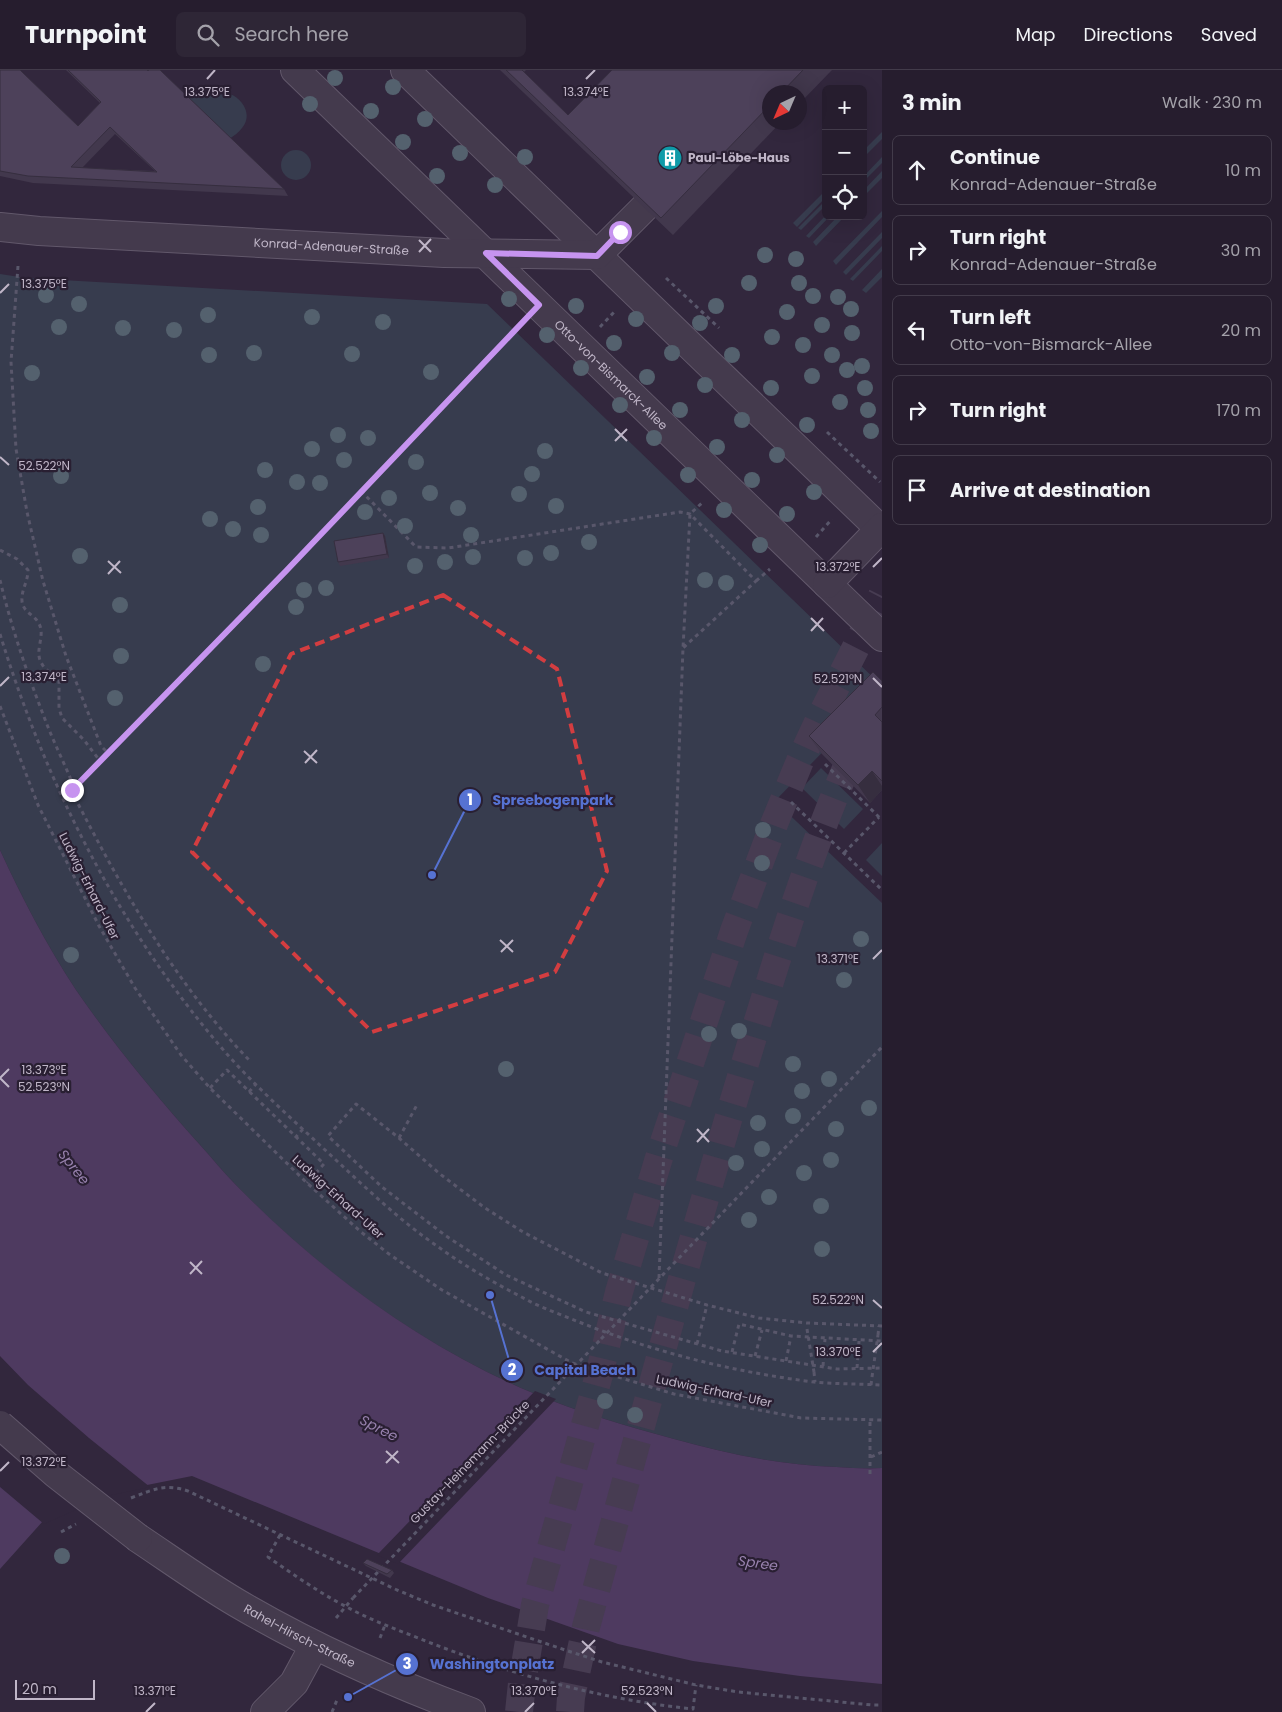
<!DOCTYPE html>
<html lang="en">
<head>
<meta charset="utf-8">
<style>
  :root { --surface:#261d2e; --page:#2e2636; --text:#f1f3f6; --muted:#a4a2aa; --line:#423b4a }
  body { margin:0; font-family:Poppins,sans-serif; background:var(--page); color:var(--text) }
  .controls { position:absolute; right:15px; top:15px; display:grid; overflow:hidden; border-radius:8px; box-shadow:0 5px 20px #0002 }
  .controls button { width:45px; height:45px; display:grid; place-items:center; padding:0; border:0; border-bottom:1px solid var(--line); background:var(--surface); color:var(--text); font:25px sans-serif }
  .compass { position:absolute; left:762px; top:15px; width:45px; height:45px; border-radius:50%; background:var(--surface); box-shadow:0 5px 20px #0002; rotate:224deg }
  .scale { position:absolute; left:15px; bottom:12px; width:80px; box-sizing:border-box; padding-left:5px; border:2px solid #c0b6c8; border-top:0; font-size:14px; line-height:18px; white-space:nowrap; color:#c0b6c8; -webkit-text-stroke:4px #291f32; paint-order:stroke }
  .stop { position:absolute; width:15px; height:15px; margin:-11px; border:4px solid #c694ef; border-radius:50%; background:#fff }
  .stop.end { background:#c694ef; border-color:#fff; box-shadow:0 1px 5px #0008 }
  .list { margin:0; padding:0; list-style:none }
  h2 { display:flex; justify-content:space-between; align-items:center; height:65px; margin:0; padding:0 20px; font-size:21px }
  h2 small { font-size:16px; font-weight:400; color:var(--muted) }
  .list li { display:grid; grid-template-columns:32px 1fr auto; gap:15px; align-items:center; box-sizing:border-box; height:70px; margin:0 10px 10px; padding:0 10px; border:1px solid var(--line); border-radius:8px }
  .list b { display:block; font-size:19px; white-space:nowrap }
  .list p { margin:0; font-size:16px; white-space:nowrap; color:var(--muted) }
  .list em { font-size:16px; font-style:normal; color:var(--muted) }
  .icon { flex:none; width:28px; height:28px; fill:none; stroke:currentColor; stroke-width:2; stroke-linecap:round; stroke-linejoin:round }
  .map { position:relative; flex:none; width:882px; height:1642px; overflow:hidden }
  header { display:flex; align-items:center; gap:30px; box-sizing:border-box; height:70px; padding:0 25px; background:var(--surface); border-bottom:1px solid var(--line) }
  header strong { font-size:24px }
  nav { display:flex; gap:28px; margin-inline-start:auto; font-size:18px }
  .search { width:350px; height:45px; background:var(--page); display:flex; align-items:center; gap:12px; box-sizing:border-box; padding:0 18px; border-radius:8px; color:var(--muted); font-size:19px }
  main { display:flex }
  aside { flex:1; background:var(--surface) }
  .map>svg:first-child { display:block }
</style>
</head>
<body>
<header>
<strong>Turnpoint</strong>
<div class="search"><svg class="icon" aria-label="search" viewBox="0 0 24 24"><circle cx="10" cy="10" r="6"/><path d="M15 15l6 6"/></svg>Search here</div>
<nav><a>Map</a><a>Directions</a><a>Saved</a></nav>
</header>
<main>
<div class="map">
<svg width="882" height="1642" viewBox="0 0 882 1642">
  <rect width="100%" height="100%" fill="#32273d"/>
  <path fill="#373c4e" d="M230,24c13,5 23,21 12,34 -3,4 -8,8 -13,11l-43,-42z
    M882,62v7l-19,19v-7z
    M281 95a15 15 0 1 1 30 0a15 15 0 1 1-30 0Z
    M882,87v6l-19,19v-5z
    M882,101v7l-19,19v-6z
    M826,120v7l-29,30 -4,-4z
    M826,130v5l-25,25 -3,-2z
    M882,141v6l-46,48 -3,-4z
    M826,145l4,1 -21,22 -3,-2z
    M838,146h7l-29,30 -3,-4z
    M882,162v6l-36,37 -3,-3z
    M882,176v5l-29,30 -3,-2z
    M882,199v8l-16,16 -4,-3z
    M0,204l26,4 461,26 395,382v5l-107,110 107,102v565c-15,1 -30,0 -46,-1 -56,-2 -108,-13 -162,-28 -48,-13 -96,-27 -141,-46 -112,-47 -214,-122 -298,-209 -12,-12 -22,-25 -34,-38 -44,-49 -87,-101 -125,-156 -29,-44 -54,-92 -76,-140z
    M821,698l42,41 -19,20 -42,-41z
    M882,773v33l-16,-16z"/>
  <path fill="#4e3a60" d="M0,780c22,48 47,96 76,140 38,55 81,107 125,156 12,13 22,26 34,38 85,87 186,162 298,209 45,19 93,33 141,46 54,15 106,26 162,28 16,1 31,2 46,1v216l-82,-8 -107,-15 -75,-17 -130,-46 -296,-122 -85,17 -64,28 -43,48z"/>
  <path fill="#32273d" d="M0,1286l28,29 61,53 61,49 -43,9 -63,28 -44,-37z
    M535,1321l21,8 -158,165 -21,-9z"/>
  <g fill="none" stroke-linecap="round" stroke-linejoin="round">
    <path stroke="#473c52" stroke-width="28" stroke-dasharray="28 14" stroke-linecap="butt" d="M519,1642l3,-29 13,-78 64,-230 20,-83 42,-141 73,-220 40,-107 26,-63 19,-41 63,-124
      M570,1642l1,-15 15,-70c51,-186 101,-372 157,-557 39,-129 78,-259 139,-379"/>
    <defs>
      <g id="minor">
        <path id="s1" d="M295,0l587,567"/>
        <path d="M405,0l477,461"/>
        <path id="s2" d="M0,157l39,4 405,22 153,2 48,-48"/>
        <path d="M827,514l55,-57"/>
        <path id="s3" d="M138,1468c33,22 65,45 99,65 75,44 153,79 234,109"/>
        <path d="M265,1642l29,-29 20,-37"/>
      </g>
    </defs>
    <use href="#minor" stroke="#62586b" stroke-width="30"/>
    <path stroke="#59576b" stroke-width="3" stroke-dasharray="4 4" stroke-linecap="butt" d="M18,196l-7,96 5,87 11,63 16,69 23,75 35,90 7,7
      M666,208l53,50
      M600,257l16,-17
      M827,362l53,50
      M361,421l55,56 32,1 232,-36 10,2 66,67 -73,67
      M816,467l16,-18
      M0,480l17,9 11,11c0,12 -7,20 -6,31 1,11 11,13 16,21 9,13 -5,29 4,42 3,6 12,11 17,16v28l3,10 22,22 16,21
      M0,510c12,50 29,99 48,147 8,20 18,40 26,60
      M756,511l14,-12
      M0,564c47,153 121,298 226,419 30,34 65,65 98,96 36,33 72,69 113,97 30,22 63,40 96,57 15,7 31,13 46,19 75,30 154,50 235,60 22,2 45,2 68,3
      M0,636l38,99 61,121 36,62 46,67 29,33 97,95 54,49 28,22 53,36 130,73 102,31 127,24 81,2
      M825,694l57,56
      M71,720c49,96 103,192 178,270
      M63,728l223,-227 235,-247
      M791,732l91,88
      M844,783l35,-36
      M210,1018l17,-18 97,94 -17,19
      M249,1022l7,-8
      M295,1068l8,-9
      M399,1068l19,-35
      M659,1208l24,-630 7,-134 14,-13
      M882,1256l-75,-3 -48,-5 -52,-13 -105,-32 -79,-41 -38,-24 -45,-34 -41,-36 -43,-34 -28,32 54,51 64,49 60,39 80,37 136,39 115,18 45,-1
      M878,1265l1,-9
      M601,1269l281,-292
      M697,1274l10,-39
      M732,1282l7,-28 52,12 91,5
      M755,1286l7,-26
      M786,1291l5,-25
      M823,1296l2,-27
      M857,1298l2,-27
      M814,1302l1,10
      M871,1315l1,-8
      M871,1387l11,-5
      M870,1404v-54
      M131,1428c21,-8 34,-15 57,-7l209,99 36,15 132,45 37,12 94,23 42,7 134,13h10
      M61,1462l15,-8
      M280,1465l-12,22c25,17 50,35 77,49 23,13 48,22 73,32 88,35 180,61 275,71l3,-24
      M336,1548l17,-20
      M380,1568l5,-13
      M332,1642l5,-12"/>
    <use href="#minor" stroke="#443a4d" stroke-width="28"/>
    <defs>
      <path id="minor-bridge" d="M0,1355l56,49 82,64"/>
    </defs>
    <use href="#minor-bridge" stroke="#62586b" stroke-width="30" stroke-linecap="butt"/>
    <path stroke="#59576b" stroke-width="3" stroke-dasharray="4 4" stroke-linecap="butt" d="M807,1259l7,43
      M872,1307l6,-42
      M353,1528l248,-259"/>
    <use href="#minor-bridge" stroke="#443a4d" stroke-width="28"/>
  </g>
  <g fill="#54616e">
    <circle cx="335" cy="8" r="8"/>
    <circle cx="393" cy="17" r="8"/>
    <circle cx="310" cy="34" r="8"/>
    <circle cx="371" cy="41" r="8"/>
    <circle cx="425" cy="49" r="8"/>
    <circle cx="403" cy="72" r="8"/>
    <circle cx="460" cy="83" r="8"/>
    <circle cx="525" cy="87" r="8"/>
    <circle cx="437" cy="106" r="8"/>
    <circle cx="495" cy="115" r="8"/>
    <circle cx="765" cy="185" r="8"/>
    <circle cx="796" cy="189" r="8"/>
    <circle cx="749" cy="213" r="8"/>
    <circle cx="799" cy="213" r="8"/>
    <circle cx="46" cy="225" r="8"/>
    <circle cx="813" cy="226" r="8"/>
    <circle cx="838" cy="227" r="8"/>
    <circle cx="509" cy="229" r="8"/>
    <circle cx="79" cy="234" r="8"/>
    <circle cx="576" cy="236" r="8"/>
    <circle cx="716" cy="236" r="8"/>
    <circle cx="851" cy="239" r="8"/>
    <circle cx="787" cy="242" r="8"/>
    <circle cx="208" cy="245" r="8"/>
    <circle cx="312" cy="247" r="8"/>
    <circle cx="636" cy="249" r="8"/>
    <circle cx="383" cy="252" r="8"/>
    <circle cx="700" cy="253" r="8"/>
    <circle cx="822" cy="255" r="8"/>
    <circle cx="59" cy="257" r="8"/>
    <circle cx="123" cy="258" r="8"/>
    <circle cx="174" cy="260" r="8"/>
    <circle cx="852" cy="263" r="8"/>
    <circle cx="547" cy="265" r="8"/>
    <circle cx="772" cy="267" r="8"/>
    <circle cx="614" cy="273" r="8"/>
    <circle cx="803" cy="275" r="8"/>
    <circle cx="254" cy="283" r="8"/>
    <circle cx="672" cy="283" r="8"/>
    <circle cx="352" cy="284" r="8"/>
    <circle cx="209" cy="285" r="8"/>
    <circle cx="732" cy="285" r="8"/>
    <circle cx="832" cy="285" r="8"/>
    <circle cx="862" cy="296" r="8"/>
    <circle cx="581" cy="298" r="8"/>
    <circle cx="847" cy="300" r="8"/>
    <circle cx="431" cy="302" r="8"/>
    <circle cx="32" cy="303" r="8"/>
    <circle cx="812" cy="306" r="8"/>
    <circle cx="647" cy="307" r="8"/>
    <circle cx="705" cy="315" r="8"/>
    <circle cx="771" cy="318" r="8"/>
    <circle cx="865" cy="318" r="8"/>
    <circle cx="840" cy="332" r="8"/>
    <circle cx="620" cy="335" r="8"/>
    <circle cx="680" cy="340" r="8"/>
    <circle cx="868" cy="340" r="8"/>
    <circle cx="742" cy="350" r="8"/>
    <circle cx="807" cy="355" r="8"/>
    <circle cx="871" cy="361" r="8"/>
    <circle cx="338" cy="365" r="8"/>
    <circle cx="368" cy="368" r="8"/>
    <circle cx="654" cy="368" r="8"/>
    <circle cx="717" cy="377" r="8"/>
    <circle cx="312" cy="379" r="8"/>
    <circle cx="545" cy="381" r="8"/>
    <circle cx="777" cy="385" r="8"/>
    <circle cx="344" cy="390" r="8"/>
    <circle cx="416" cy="392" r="8"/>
    <circle cx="265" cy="400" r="8"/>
    <circle cx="532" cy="404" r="8"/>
    <circle cx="688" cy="405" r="8"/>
    <circle cx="61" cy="406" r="8"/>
    <circle cx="752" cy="410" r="8"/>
    <circle cx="297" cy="412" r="8"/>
    <circle cx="320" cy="413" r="8"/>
    <circle cx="814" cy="422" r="8"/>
    <circle cx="430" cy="423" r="8"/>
    <circle cx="519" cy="424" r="8"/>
    <circle cx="389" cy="428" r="8"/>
    <circle cx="556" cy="436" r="8"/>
    <circle cx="258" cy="437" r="8"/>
    <circle cx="458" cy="438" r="8"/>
    <circle cx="724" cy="440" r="8"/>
    <circle cx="365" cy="442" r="8"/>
    <circle cx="787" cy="444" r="8"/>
    <circle cx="210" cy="449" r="8"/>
    <circle cx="405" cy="456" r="8"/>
    <circle cx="233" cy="459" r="8"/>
    <circle cx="261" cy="465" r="8"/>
    <circle cx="471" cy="465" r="8"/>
    <circle cx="589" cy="472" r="8"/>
    <circle cx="760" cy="475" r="8"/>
    <circle cx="551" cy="483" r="8"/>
    <circle cx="80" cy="486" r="8"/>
    <circle cx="473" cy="487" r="8"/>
    <circle cx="525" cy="488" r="8"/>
    <circle cx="445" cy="492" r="8"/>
    <circle cx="415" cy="496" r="8"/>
    <circle cx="705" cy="510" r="8"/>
    <circle cx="726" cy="513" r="8"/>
    <circle cx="326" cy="518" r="8"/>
    <circle cx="304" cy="520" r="8"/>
    <circle cx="120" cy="535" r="8"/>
    <circle cx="296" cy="537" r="8"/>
    <circle cx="121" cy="586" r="8"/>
    <circle cx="263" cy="594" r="8"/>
    <circle cx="115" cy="628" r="8"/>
    <circle cx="763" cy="760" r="8"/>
    <circle cx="762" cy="793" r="8"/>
    <circle cx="861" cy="869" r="8"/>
    <circle cx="71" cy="885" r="8"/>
    <circle cx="844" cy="910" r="8"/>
    <circle cx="739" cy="961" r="8"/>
    <circle cx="709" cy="964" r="8"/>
    <circle cx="793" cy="994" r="8"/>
    <circle cx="506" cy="999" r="8"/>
    <circle cx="829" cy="1009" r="8"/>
    <circle cx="802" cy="1021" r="8"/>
    <circle cx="869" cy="1038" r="8"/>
    <circle cx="793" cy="1046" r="8"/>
    <circle cx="758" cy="1053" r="8"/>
    <circle cx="836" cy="1059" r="8"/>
    <circle cx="762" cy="1079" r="8"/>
    <circle cx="831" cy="1090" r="8"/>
    <circle cx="736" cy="1093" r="8"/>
    <circle cx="804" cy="1103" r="8"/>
    <circle cx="769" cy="1127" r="8"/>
    <circle cx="821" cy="1136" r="8"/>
    <circle cx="749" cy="1150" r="8"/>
    <circle cx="822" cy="1179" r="8"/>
    <circle cx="605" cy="1331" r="8"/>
    <circle cx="635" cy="1345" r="8"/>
    <circle cx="62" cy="1486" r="8"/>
  </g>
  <path fill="#42384d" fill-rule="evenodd" d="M0,0l78,56 22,-23 -34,-33h81l137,119 4,7 -255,-13 -33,-7zM115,64l40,37 -73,-3z
    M500,0h26l-2,2 44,43 44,-45h220l-32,33v-11h-30v30h11l-108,113z
    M383,463l2,3 4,22 -49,8 -2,-4z
    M882,611v109l-12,13 -49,-50 -12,-17z
    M363,1493l29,7 2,3 -4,5 -24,-12z"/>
  <path fill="#362e3f" d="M383,463l2,3 4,22 -2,-4z
    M872,701l10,15v4l-12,13 -12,-18z"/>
  <path fill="#4d415a" stroke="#362e3f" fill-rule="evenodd" d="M0,0h20l58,56 23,-24 -33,-32h79l1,1 1,-1h11l124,119 -256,-13 -28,-5zM110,57l47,45 -86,-5z
    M506,0h16l46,45 44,-45h191l-21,22h-12v13l-109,113z
    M383,463l4,21 -49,8 -4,-21z
    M873,602l9,9v26l-7,8 7,7v59l-10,-10 -14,14 -49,-49z
    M367,1489l25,11 -5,4 -24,-11z"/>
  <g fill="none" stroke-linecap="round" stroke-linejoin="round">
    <path stroke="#c694ef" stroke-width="6" d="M72,720l214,-219 253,-266 -53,-52 111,3 23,-24"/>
  </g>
  <path fill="none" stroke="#d33d40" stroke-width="4" stroke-dasharray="10 6" stroke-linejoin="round" d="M443,525l114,74 50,202 -52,101 -183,60 -180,-180 99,-198z"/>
  <path fill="none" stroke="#c0b6c8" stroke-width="2" d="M207,9l8,-9M586,9l9,-9M419,170l12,12M419,182l12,-13M0,223l9,-9M615,359l12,12M615,371l12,-12M0,387l9,8M108,491l13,12M873,497l9,-9M108,504l12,-13M811,548l13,13M811,561l12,-13M873,608l9,9M0,616l9,-9M304,681l13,12M305,693l12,-13M500,870l13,12M501,882l12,-12M873,889l9,-9M0,1008l9,-9M0,1008l9,9M697,1059l12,13M697,1072l12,-13M190,1192l12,12M190,1204l12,-13M873,1230l9,8M873,1282l9,-9M386,1381l13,12M386,1393l12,-12M0,1401l9,-9M582,1571l13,12M582,1583l13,-13M647,1633l9,9M146,1642l9,-9M525,1642l9,-9"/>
  <defs>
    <symbol id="building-disc" viewBox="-11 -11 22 22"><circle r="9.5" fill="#0f9aa8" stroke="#291f32"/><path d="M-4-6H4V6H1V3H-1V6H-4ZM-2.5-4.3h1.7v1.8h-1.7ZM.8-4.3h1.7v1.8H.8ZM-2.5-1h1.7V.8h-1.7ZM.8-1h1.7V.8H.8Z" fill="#fff"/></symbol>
  </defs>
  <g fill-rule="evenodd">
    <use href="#building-disc" x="656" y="74" width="28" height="28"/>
  </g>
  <g text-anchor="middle" stroke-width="4.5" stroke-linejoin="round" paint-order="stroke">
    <g font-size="12" font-weight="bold" fill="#c0b6c8" stroke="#291f32" text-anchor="start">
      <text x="688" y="92">Paul-Löbe-Haus</text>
    </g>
    <g font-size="12" fill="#c0b6c8" stroke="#291f32">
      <text dy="4" stroke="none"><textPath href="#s2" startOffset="332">Konrad-Adenauer-Straße</textPath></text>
      <text dy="4" stroke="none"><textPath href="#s1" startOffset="439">Otto-von-Bismarck-Allee</textPath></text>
      <text transform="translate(89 816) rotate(63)" y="4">Ludwig-Erhard-Ufer</text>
      <text transform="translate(338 1127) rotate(42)" y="4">Ludwig-Erhard-Ufer</text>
      <text transform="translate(714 1321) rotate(12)" y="4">Ludwig-Erhard-Ufer</text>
      <text transform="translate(470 1392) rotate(-46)" y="4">Gustav-Heinemann-Brücke</text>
      <text dy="4" stroke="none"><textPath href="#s3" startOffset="189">Rahel-Hirsch-Straße</textPath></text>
    </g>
    <g font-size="14" font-style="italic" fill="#9781ad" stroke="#291f32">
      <text transform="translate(74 1097) rotate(51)" y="5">Spree</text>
      <text transform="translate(379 1358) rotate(27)" y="5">Spree</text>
      <text transform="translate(758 1493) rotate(8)" y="5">Spree</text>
    </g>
  </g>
  <g font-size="12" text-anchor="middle" fill="#c0b6c8" stroke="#291f32" stroke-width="4.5" stroke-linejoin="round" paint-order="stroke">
    <text x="207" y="26">13.375°E</text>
    <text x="586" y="26">13.374°E</text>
    <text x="44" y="218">13.375°E</text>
    <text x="44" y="400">52.522°N</text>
    <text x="838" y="501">13.372°E</text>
    <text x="44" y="611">13.374°E</text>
    <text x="838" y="613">52.521°N</text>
    <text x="838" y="893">13.371°E</text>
    <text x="44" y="1004">13.373°E</text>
    <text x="44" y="1021">52.523°N</text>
    <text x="838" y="1234">52.522°N</text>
    <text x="838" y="1286">13.370°E</text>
    <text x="44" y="1396">13.372°E</text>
    <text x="155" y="1625">13.371°E</text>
    <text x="534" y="1625">13.370°E</text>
    <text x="647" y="1625">52.523°N</text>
  </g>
  <path fill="none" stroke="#5672d2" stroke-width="2" d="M432 805L470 730M490 1225L512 1300M348 1627L407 1594"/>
  <g fill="#5672d2" stroke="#291f32" stroke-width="2">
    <circle cx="432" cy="805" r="5"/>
    <circle cx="490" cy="1225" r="5"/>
    <circle cx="348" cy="1627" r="5"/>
    <circle cx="470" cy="730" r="12"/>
    <circle cx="512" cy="1300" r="12"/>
    <circle cx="407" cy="1594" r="12"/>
  </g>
  <g font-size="15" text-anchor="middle" font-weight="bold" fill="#fff">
    <text x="470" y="735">1</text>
    <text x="512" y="1305">2</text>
    <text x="407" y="1599">3</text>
  </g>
  <g font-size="14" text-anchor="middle" font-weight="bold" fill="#5672d2" stroke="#291f32" stroke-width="4.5" stroke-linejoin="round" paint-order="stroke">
    <text x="553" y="735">Spreebogenpark</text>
    <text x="585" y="1305">Capital Beach</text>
    <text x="492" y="1599">Washingtonplatz</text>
  </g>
</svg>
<div class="controls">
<button>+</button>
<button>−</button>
<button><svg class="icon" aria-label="locate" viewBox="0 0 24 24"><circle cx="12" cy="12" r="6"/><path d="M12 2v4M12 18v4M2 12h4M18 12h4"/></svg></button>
</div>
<svg class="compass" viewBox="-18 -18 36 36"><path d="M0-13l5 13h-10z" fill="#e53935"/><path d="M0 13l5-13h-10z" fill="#a4a2aa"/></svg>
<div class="scale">20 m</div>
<div class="stop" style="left:620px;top:162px"></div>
<div class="stop end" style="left:72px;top:720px"></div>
</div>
<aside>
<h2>3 min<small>Walk · 230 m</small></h2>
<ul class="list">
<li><svg class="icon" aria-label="ahead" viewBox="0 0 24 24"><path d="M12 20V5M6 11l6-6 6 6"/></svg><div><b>Continue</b><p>Konrad-Adenauer-Straße</p></div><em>10 m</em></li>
<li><svg class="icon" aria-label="right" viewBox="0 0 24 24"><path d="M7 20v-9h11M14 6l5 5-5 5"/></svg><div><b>Turn right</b><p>Konrad-Adenauer-Straße</p></div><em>30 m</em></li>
<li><svg class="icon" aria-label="left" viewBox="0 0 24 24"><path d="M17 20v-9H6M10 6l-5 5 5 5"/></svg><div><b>Turn left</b><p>Otto-von-Bismarck-Allee</p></div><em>20 m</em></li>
<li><svg class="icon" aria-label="right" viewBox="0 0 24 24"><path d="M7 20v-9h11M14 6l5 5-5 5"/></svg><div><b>Turn right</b></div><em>170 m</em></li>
<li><svg class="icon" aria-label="arrive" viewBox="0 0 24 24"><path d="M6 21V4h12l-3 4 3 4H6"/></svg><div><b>Arrive at destination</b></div></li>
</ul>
</aside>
</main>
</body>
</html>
